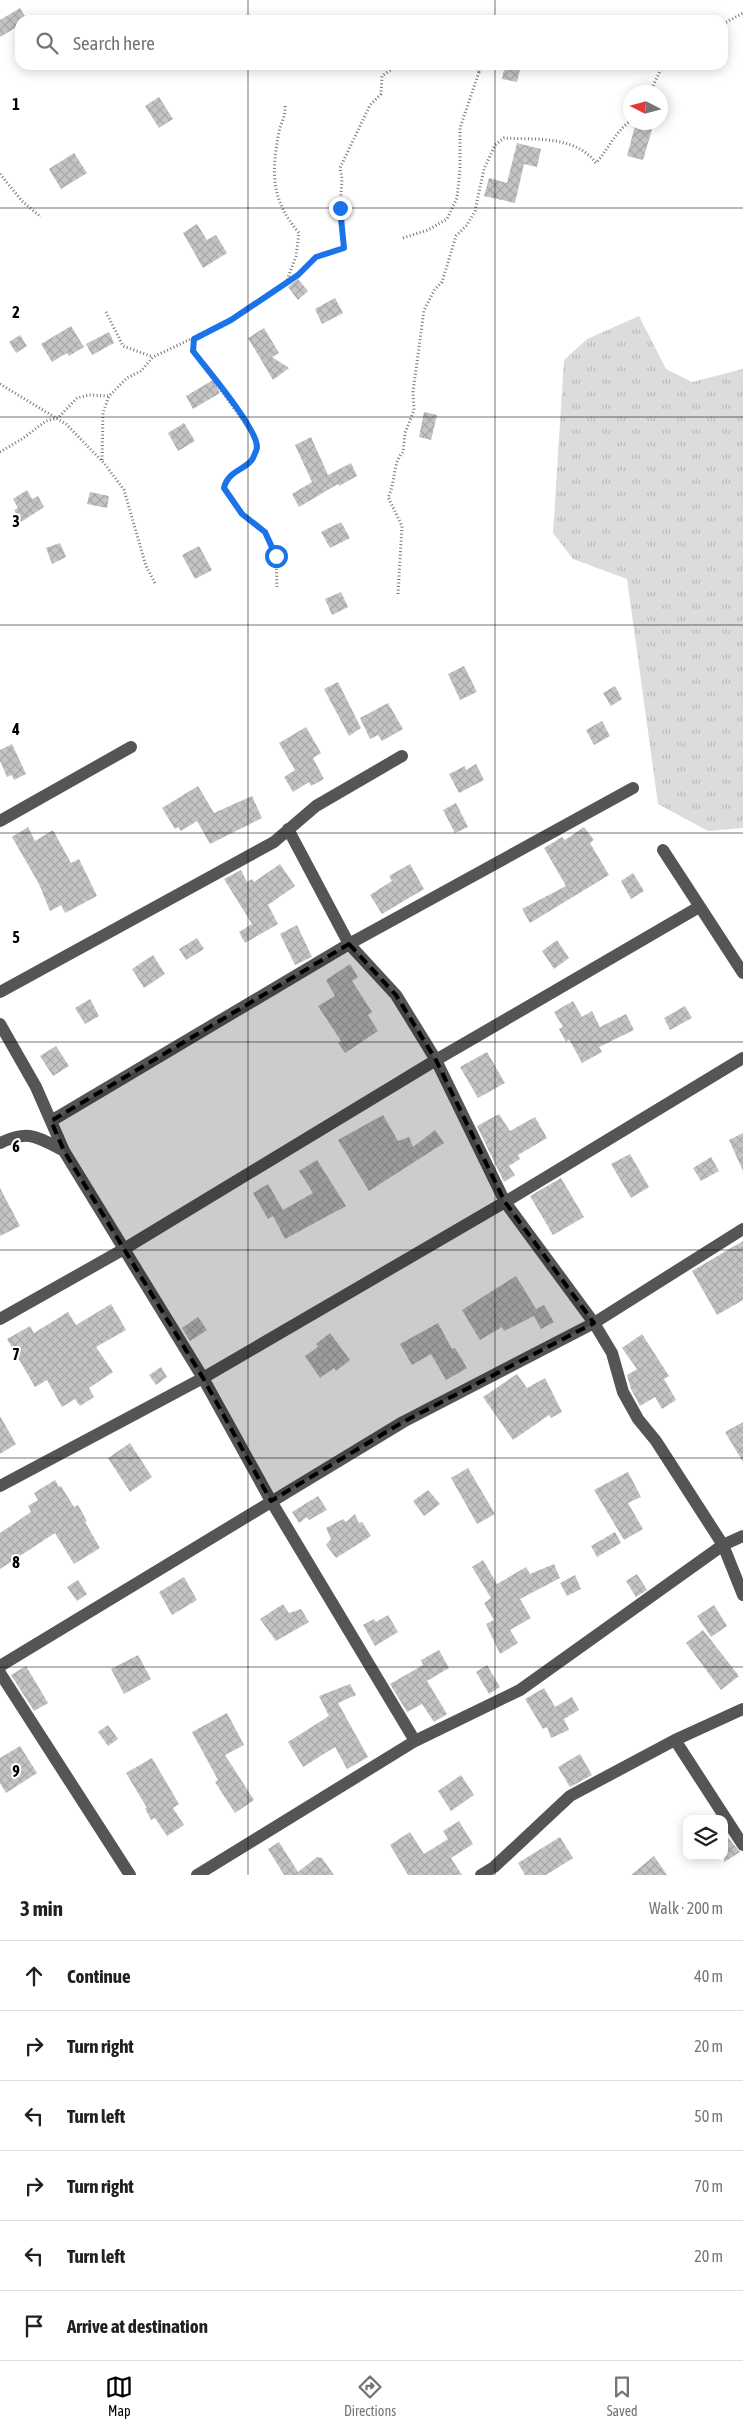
<!DOCTYPE html>
<html lang="en">
<head>
<meta charset="utf-8">
<style>
  :root { --surface:#fff; --page:#f6f6f6; --text:#202124; --muted:#757577; --line:#e0e0e0; --accent:#000 }
  body { margin:0; font-family:"Asap Condensed",sans-serif; background:var(--page); color:var(--text) }
  .controls { position:absolute; right:15px; bottom:15px; display:grid; overflow:hidden; border-radius:10px; box-shadow:0 2px 12px #0003 }
  .controls button { width:45px; height:45px; display:grid; place-items:center; padding:0; border:0; border-bottom:1px solid var(--line); background:var(--surface); color:var(--text); font:25px sans-serif }
  .compass { position:absolute; left:623px; top:85px; width:45px; height:45px; border-radius:50%; background:var(--surface); box-shadow:0 2px 12px #0003; rotate:276deg }
  .stop { position:absolute; width:15px; height:15px; margin:-11px; border:4px solid #1a73e8; border-radius:50%; background:#fff }
  .stop.end { background:#1a73e8; border-color:#fff; box-shadow:0 1px 5px #0008 }
  .list { margin:0; padding:0; list-style:none }
  h2 { display:flex; justify-content:space-between; align-items:center; height:65px; margin:0; padding:0 20px; font-size:21px }
  h2 small { font-size:16px; font-weight:400; color:var(--muted) }
  .list li { display:grid; grid-template-columns:32px 1fr auto; gap:15px; align-items:center; box-sizing:border-box; height:70px; padding:0 20px; border-top:1px solid var(--line) }
  .list b { display:block; font-size:19px; white-space:nowrap }
  .list em { font-size:16px; font-style:normal; color:var(--muted) }
  .icon { flex:none; width:28px; height:28px; fill:none; stroke:currentColor; stroke-width:2; stroke-linecap:round; stroke-linejoin:round }
  .map { position:relative; flex:none; width:743px; height:1875px; overflow:hidden }
  .search { position:absolute; background:var(--surface); box-shadow:0 2px 12px #0003; left:15px; right:15px; top:15px; height:55px; display:flex; align-items:center; gap:12px; box-sizing:border-box; padding:0 18px; border-radius:15px; color:var(--muted); font-size:19px }
  .sheet { height:485px; background:var(--surface) }
  nav { display:flex; justify-content:space-around; align-items:center; box-sizing:border-box; height:70px; border-top:1px solid var(--line); background:var(--surface); font-size:14px; color:var(--muted) }
  nav a { display:grid; justify-items:center; gap:2px }
  nav .on { color:var(--accent) }
  .map>svg:first-child { display:block }
</style>
</head>
<body>
<div class="map">
<svg width="743" height="1875" viewBox="0 0 743 1875">
  <defs>
    <pattern id="grass-tufts" width="24" height="20" patternUnits="userSpaceOnUse" patternTransform="scale(1.25)"><rect width="24" height="20" fill="#dcdcdc"/><path d="M3 7l-1-3M5 7V3M7 7l1-3M15 17l-1-3M17 17v-4M19 17l1-3" fill="none" stroke="#bbb"/></pattern>
    <pattern id="building-cross-hatch" width="8" height="8" patternUnits="userSpaceOnUse" patternTransform="scale(1.25)"><rect width="8" height="8" fill="#c4c4c4"/><path d="M0 0l8 8M0 8l8-8" fill="none" stroke="#a7a7a7"/></pattern>
  </defs>
  <rect width="100%" height="100%" fill="#fff"/>
  <path fill="url(#grass-tufts)" d="M639,316l27,53 26,13 51,-13v459l-35,3 -50,-27 -31,-225 -54,-20 -20,-26 11,-173 23,-21z"/>
  <path fill="url(#building-cross-hatch)" d="M20,8l7,12h-7v5l-20,12v-17z
    M505,65h16l-4,17 -15,-3z
    M159,97l14,22 -14,9 -14,-22z
    M636,122l17,4 -10,34 -16,-4z
    M517,143l24,6 -4,18 -13,-3 -9,39 -31,-7 5,-18 18,5z
    M74,153l13,20 -26,16 -12,-20z
    M197,224l10,16 9,-5 11,18 -24,15 -20,-35z
    M298,279l10,12 -10,9 -10,-13z
    M335,298l8,15 -21,11 -7,-15z
    M71,326l13,21 -15,9 -2,-3 -15,9 -11,-18z
    M264,328l15,25 -7,4 17,11 -16,12 -25,-42z
    M109,332l5,11 -22,12 -6,-11z
    M20,335l7,11 -11,7 -7,-11z
    M213,380l7,13 -27,16 -7,-13z
    M424,412l13,3 -6,25 -12,-3z
    M184,423l11,18 -17,10 -10,-18z
    M311,437l17,38 23,-12 6,13 -18,10 -1,-2 -39,23 -7,-13 20,-12 -17,-37z
    M27,490l5,9 6,-3 6,11 -23,15 -7,-12 4,-2 -5,-9z
    M90,492l19,4 -2,12 -20,-4z
    M341,522l9,16 -20,10 -9,-16z
    M60,543l6,14 -14,7 -6,-16z
    M199,546l13,24 -17,9 -13,-24z
    M341,592l7,15 -16,8 -7,-16z
    M464,666l13,26 -17,8 -12,-26z
    M338,682l23,46 -12,8 -25,-47z
    M615,686l7,13 -11,7 -8,-13z
    M388,703l15,26 -21,12 -4,-6 -8,4 -10,-21z
    M602,721l8,15 -16,9 -8,-15z
    M306,727l15,26 -8,5 11,21 -13,7 -2,-4 -16,10 -9,-15 11,-7 -16,-27z
    M12,744l14,30 -12,6 -2,-5 -5,2 -7,-16v-11z
    M476,764l8,16 -25,13 -10,-19 16,-8 1,4z
    M198,786l16,27 38,-17 10,22 -52,26 -13,-23 -16,10 -3,-4 -3,2 -13,-21z
    M456,803l12,24 -13,6 -12,-23z
    M28,827l7,14 18,-11 18,33 8,-4 18,37 -32,17 -4,-8 -11,6 -11,-27 -27,-47z
    M584,827l10,13 -4,3 19,32 -79,48 -8,-14 44,-23 -22,-38 18,-11 3,3z
    M280,864l15,22 -27,19 10,19 -33,19 -6,-11 13,-8 -28,-45 17,-9 6,12 5,-3 2,3z
    M410,864l14,25 -42,25 -12,-19 22,-14 -3,-5z
    M633,873l11,18 -13,8 -10,-18z
    M297,925l15,32 -17,8 -15,-31z
    M197,938l7,11 -18,11 -7,-11z
    M557,940l12,18 -15,11 -12,-18z
    M153,955l12,19 -21,14 -12,-19z
    M350,964l8,13 -6,4 20,31 -4,3 10,16 -33,22 -7,-10 3,-2 -23,-35 17,-10 -9,-16z
    M90,999l9,17 -14,8 -10,-16z
    M573,1001l9,16 10,-6 8,16 26,-13 8,16 -35,17 3,5 -20,11 -13,-24 -3,3 -7,-13 4,-2 -9,-15z
    M685,1006l7,12 -22,12 -6,-12z
    M56,1046l13,20 -16,10 -13,-20z
    M487,1052l18,31 -27,15 -18,-31z
    M499,1114l11,17 25,-14 12,21 -29,17 2,4 -11,7 6,9 -11,7 -27,-56z
    M383,1115l15,26 11,-4 4,10 22,-17 9,13 -75,48 -31,-51z
    M743,1133v38l-14,-31z
    M630,1154l19,33 -18,11 -20,-34z
    M711,1157l8,14 -18,10 -8,-13z
    M317,1160l29,46 -61,33 -12,-23 -5,3 -15,-26 15,-9 15,26 30,-17 -14,-22z
    M561,1178l23,39 -31,18 -23,-39z
    M0,1188l20,38 -20,10z
    M743,1241v59l-26,15 -25,-44z
    M516,1276l20,33 8,-4 10,17 -13,7 -7,-13 -30,15 -2,-4 -22,13 -18,-30z
    M111,1304l15,26 -30,17 17,25 -24,16 5,9 -14,9 -5,-7 -13,8 -15,-27 -12,7 -28,-48 23,-13 4,7 34,-21 8,13z
    M198,1317l9,13 -17,11 -8,-13z
    M438,1323l14,26 3,-1 12,20 -21,12 -15,-26 -19,11 -12,-21z
    M330,1333l20,27 -14,11 -2,-3 -14,10 -15,-22 13,-9 -2,-3z
    M642,1334l27,42 -5,3 12,21 -14,9 -7,-12 -15,9 -9,-17 -4,-14 10,-6 -15,-21z
    M161,1367l6,10 -11,8 -7,-10z
    M517,1374l10,14 18,-10 17,34 -11,6 -2,-3 -36,25 -30,-43z
    M0,1416l16,28 -16,10z
    M743,1422v40l-18,-30z
    M130,1443l22,34 -22,15 -22,-34z
    M468,1468l27,46 -18,10 -26,-46z
    M628,1472l13,25 -13,6 15,26 -19,11 -30,-50z
    M55,1480l4,7 2,-1 13,21 4,-2 9,16 -2,1 15,26 -26,16 -19,-31 -55,36v-36l31,-21 -3,-6 10,-6 -4,-7z
    M428,1490l12,14 -16,12 -11,-15z
    M318,1496l9,14 -18,10 -2,-3 -8,6 -7,-11z
    M355,1514l4,9 3,-1 9,14 -35,22 -10,-13 5,-6 -5,-11 17,-9 3,3z
    M615,1532l6,11 -24,14 -6,-11z
    M483,1560l14,24 29,-17 4,7 24,-10 6,14 -40,21 11,19 -21,12 8,13 -18,11 -14,-30 8,-4 -10,-17 7,-5 -19,-31z
    M637,1574l10,16 -11,7 -10,-16z
    M575,1575l6,14 -14,7 -7,-13z
    M184,1577l13,23 -25,15 -13,-23z
    M78,1580l9,14 -10,7 -10,-14z
    M283,1604l6,9 12,-4 8,13 -33,19 -16,-22z
    M714,1605l13,21 -16,11 -14,-21z
    M388,1615l10,17 -23,14 -12,-21 11,-6 2,3z
    M703,1630l36,46 -18,14 -35,-47z
    M439,1650l10,18 -22,13 20,33 -13,8 -12,-18 -15,8 -17,-28 33,-19 -2,-5z
    M138,1655l13,24 -27,15 -13,-25z
    M487,1665l13,22 -11,7 -13,-22z
    M26,1666l22,37 -14,8 -23,-36z
    M350,1684l6,11 -18,8 30,54 -21,12 -12,-22 -32,20 -15,-25 41,-26 -10,-20z
    M544,1688l11,19 17,-10 7,13 -15,9 5,11 -18,8 -4,-11 -4,2 -18,-30z
    M227,1713l17,32 -19,10 29,45 -19,13 -20,-31 3,-2 -26,-48z
    M108,1725l10,14 -10,7 -10,-14z
    M20,1746l17,27 -31,20 -6,-10v-25z
    M580,1754l12,21 -22,12 -12,-20z
    M152,1758l27,46 -6,4 11,17 -17,11 -12,-18 -4,2 -6,-12h2l-21,-35z
    M461,1775l13,20 -23,16 -13,-20z
    M459,1821l14,23 -22,14 11,17h-54l-18,-30 20,-13 14,22 24,-15 -5,-8z
    M724,1833l16,19 -16,10z
    M560,1837l13,21 -27,17h-21l-7,-12z
    M279,1842l19,30 19,-15 5,1 12,17h-50l-16,-26z
    M654,1856l13,19h-36z"/>
  <g fill="none" stroke-linecap="round" stroke-linejoin="round">
    <path stroke="#777" stroke-width="3" stroke-dasharray="1 2.5" stroke-linecap="butt" d="M723,24l20,-11
      M479,72l3,-7
      M650,92l13,-27
      M285,106c1,10 -4,16 -6,26 -8,41 -8,68 20,101l-3,23 -10,27
      M0,174l22,27 19,16
      M403,238l25,-8 19,-11 10,-21 3,-29v-41l19,-56 -3,-7
      M106,312l17,34 30,11
      M194,340l-1,11 60,84c11,35 -22,26 -29,53l17,26 24,19 11,23 1,31
      M0,384l66,40 38,39 20,27 22,76 9,17
      M0,452l22,-13 24,-18 12,-3 19,-20 12,-3 20,1 18,-18 14,-7 12,-14 78,-37 67,-45 19,-18 27,-9 -4,-39 2,-31 -2,-10 30,-63 11,-11 1,-18 16,-11
      M102,460l1,-47 6,-17
      M398,594l4,-68 -14,-29c8,-14 4,-34 15,-45l2,-19 9,-23 -1,-18 11,-82 11,-21 7,-7 14,-46 11,-11 8,-14 9,-42 11,-24 9,-7c31,2 71,-3 92,25 13,-15 18,-29 34,-42"/>
    <path stroke="#555" stroke-width="12" d="M0,821l131,-74
      M288,829l61,115 47,51 40,65 69,142 89,121 18,30 11,39 15,27 18,22 67,104 20,50
      M663,850l80,123
      M0,992l274,-150 42,-36 86,-50
      M0,1024l36,63 28,64 139,227 68,123 144,240
      M51,1121l298,-177 284,-156
      M0,1143c29,-14 37,-6 64,8
      M0,1319l124,-70 312,-189 263,-153
      M0,1486l203,-108 302,-176 238,-144
      M0,1666l403,-244 191,-99 149,-94
      M0,1673l130,202
      M675,1740l68,105
      M197,1875l218,-134 105,-51 203,-145 20,-9
      M481,1875l13,-8 76,-71 105,-56 68,-31"/>
  </g>
  <g fill="none" stroke-linecap="round" stroke-linejoin="round">
    <path stroke="#1a73e8" stroke-width="6" d="M276,556l-11,-24 -23,-18 -18,-26c4,-18 24,-19 29,-30 1,-3 4,-8 4,-11 0,-19 -51,-79 -64,-96l1,-12 37,-19 67,-45 18,-18 28,-9 -4,-40"/>
  </g>
  <path fill="#000" fill-opacity="0.2" stroke="#000" stroke-width="4" stroke-dasharray="10 6" stroke-linejoin="round" d="M349,944l47,51 40,65 69,142 89,121 -191,99 -132,79 -68,-123 -139,-227 -13,-30z"/>
  <path fill="none" stroke="#000" stroke-width="1" stroke-opacity="0.55" d="M248,0v20M495,0v20M248,65v1810M495,65v1810M0,208h743M0,417h743M0,625h743M0,833h743M0,1042h743M0,1250h743M0,1458h743M0,1667h743"/>
  <g font-size="16" text-anchor="middle" font-weight="bold" fill="#000" stroke="#fff" stroke-width="4" stroke-linejoin="round" paint-order="stroke">
    <text x="16" y="110">1</text>
    <text x="16" y="318">2</text>
    <text x="16" y="527">3</text>
    <text x="16" y="735">4</text>
    <text x="16" y="943">5</text>
    <text x="16" y="1152">6</text>
    <text x="16" y="1360">7</text>
    <text x="16" y="1568">8</text>
    <text x="16" y="1777">9</text>
  </g>
</svg>
<div class="controls">
<button><svg class="icon" aria-label="layers" viewBox="0 0 24 24"><path d="M12 4l9 5-9 5-9-5zM3 14l9 5 9-5"/></svg></button>
</div>
<svg class="compass" viewBox="-18 -18 36 36"><path d="M0-13l5 13h-10z" fill="#e53935"/><path d="M0 13l5-13h-10z" fill="#757577"/></svg>
<div class="stop" style="left:276px;top:556px"></div>
<div class="stop end" style="left:340px;top:208px"></div>
<div class="search"><svg class="icon" aria-label="search" viewBox="0 0 24 24"><circle cx="10" cy="10" r="6"/><path d="M15 15l6 6"/></svg>Search here</div>
</div>
<section class="sheet">
<h2>3 min<small>Walk · 200 m</small></h2>
<ul class="list">
<li><svg class="icon" aria-label="ahead" viewBox="0 0 24 24"><path d="M12 20V5M6 11l6-6 6 6"/></svg><div><b>Continue</b></div><em>40 m</em></li>
<li><svg class="icon" aria-label="right" viewBox="0 0 24 24"><path d="M7 20v-9h11M14 6l5 5-5 5"/></svg><div><b>Turn right</b></div><em>20 m</em></li>
<li><svg class="icon" aria-label="left" viewBox="0 0 24 24"><path d="M17 20v-9H6M10 6l-5 5 5 5"/></svg><div><b>Turn left</b></div><em>50 m</em></li>
<li><svg class="icon" aria-label="right" viewBox="0 0 24 24"><path d="M7 20v-9h11M14 6l5 5-5 5"/></svg><div><b>Turn right</b></div><em>70 m</em></li>
<li><svg class="icon" aria-label="left" viewBox="0 0 24 24"><path d="M17 20v-9H6M10 6l-5 5 5 5"/></svg><div><b>Turn left</b></div><em>20 m</em></li>
<li><svg class="icon" aria-label="arrive" viewBox="0 0 24 24"><path d="M6 21V4h12l-3 4 3 4H6"/></svg><div><b>Arrive at destination</b></div></li>
</ul>
</section>
<nav>
<a class="on"><svg class="icon" aria-label="map" viewBox="0 0 24 24"><path d="M3 6l6-2 6 2 6-2v14l-6 2-6-2-6 2zM9 4v14M15 6v14"/></svg>Map</a>
<a><svg class="icon" aria-label="directions" viewBox="0 0 24 24"><path d="M12 3l9 9-9 9-9-9zM9 14v-3h6M13 9l2 2-2 2"/></svg>Directions</a>
<a><svg class="icon" aria-label="saved" viewBox="0 0 24 24"><path d="M7 4h10v16l-5-4-5 4z"/></svg>Saved</a>
</nav>
</body>
</html>
